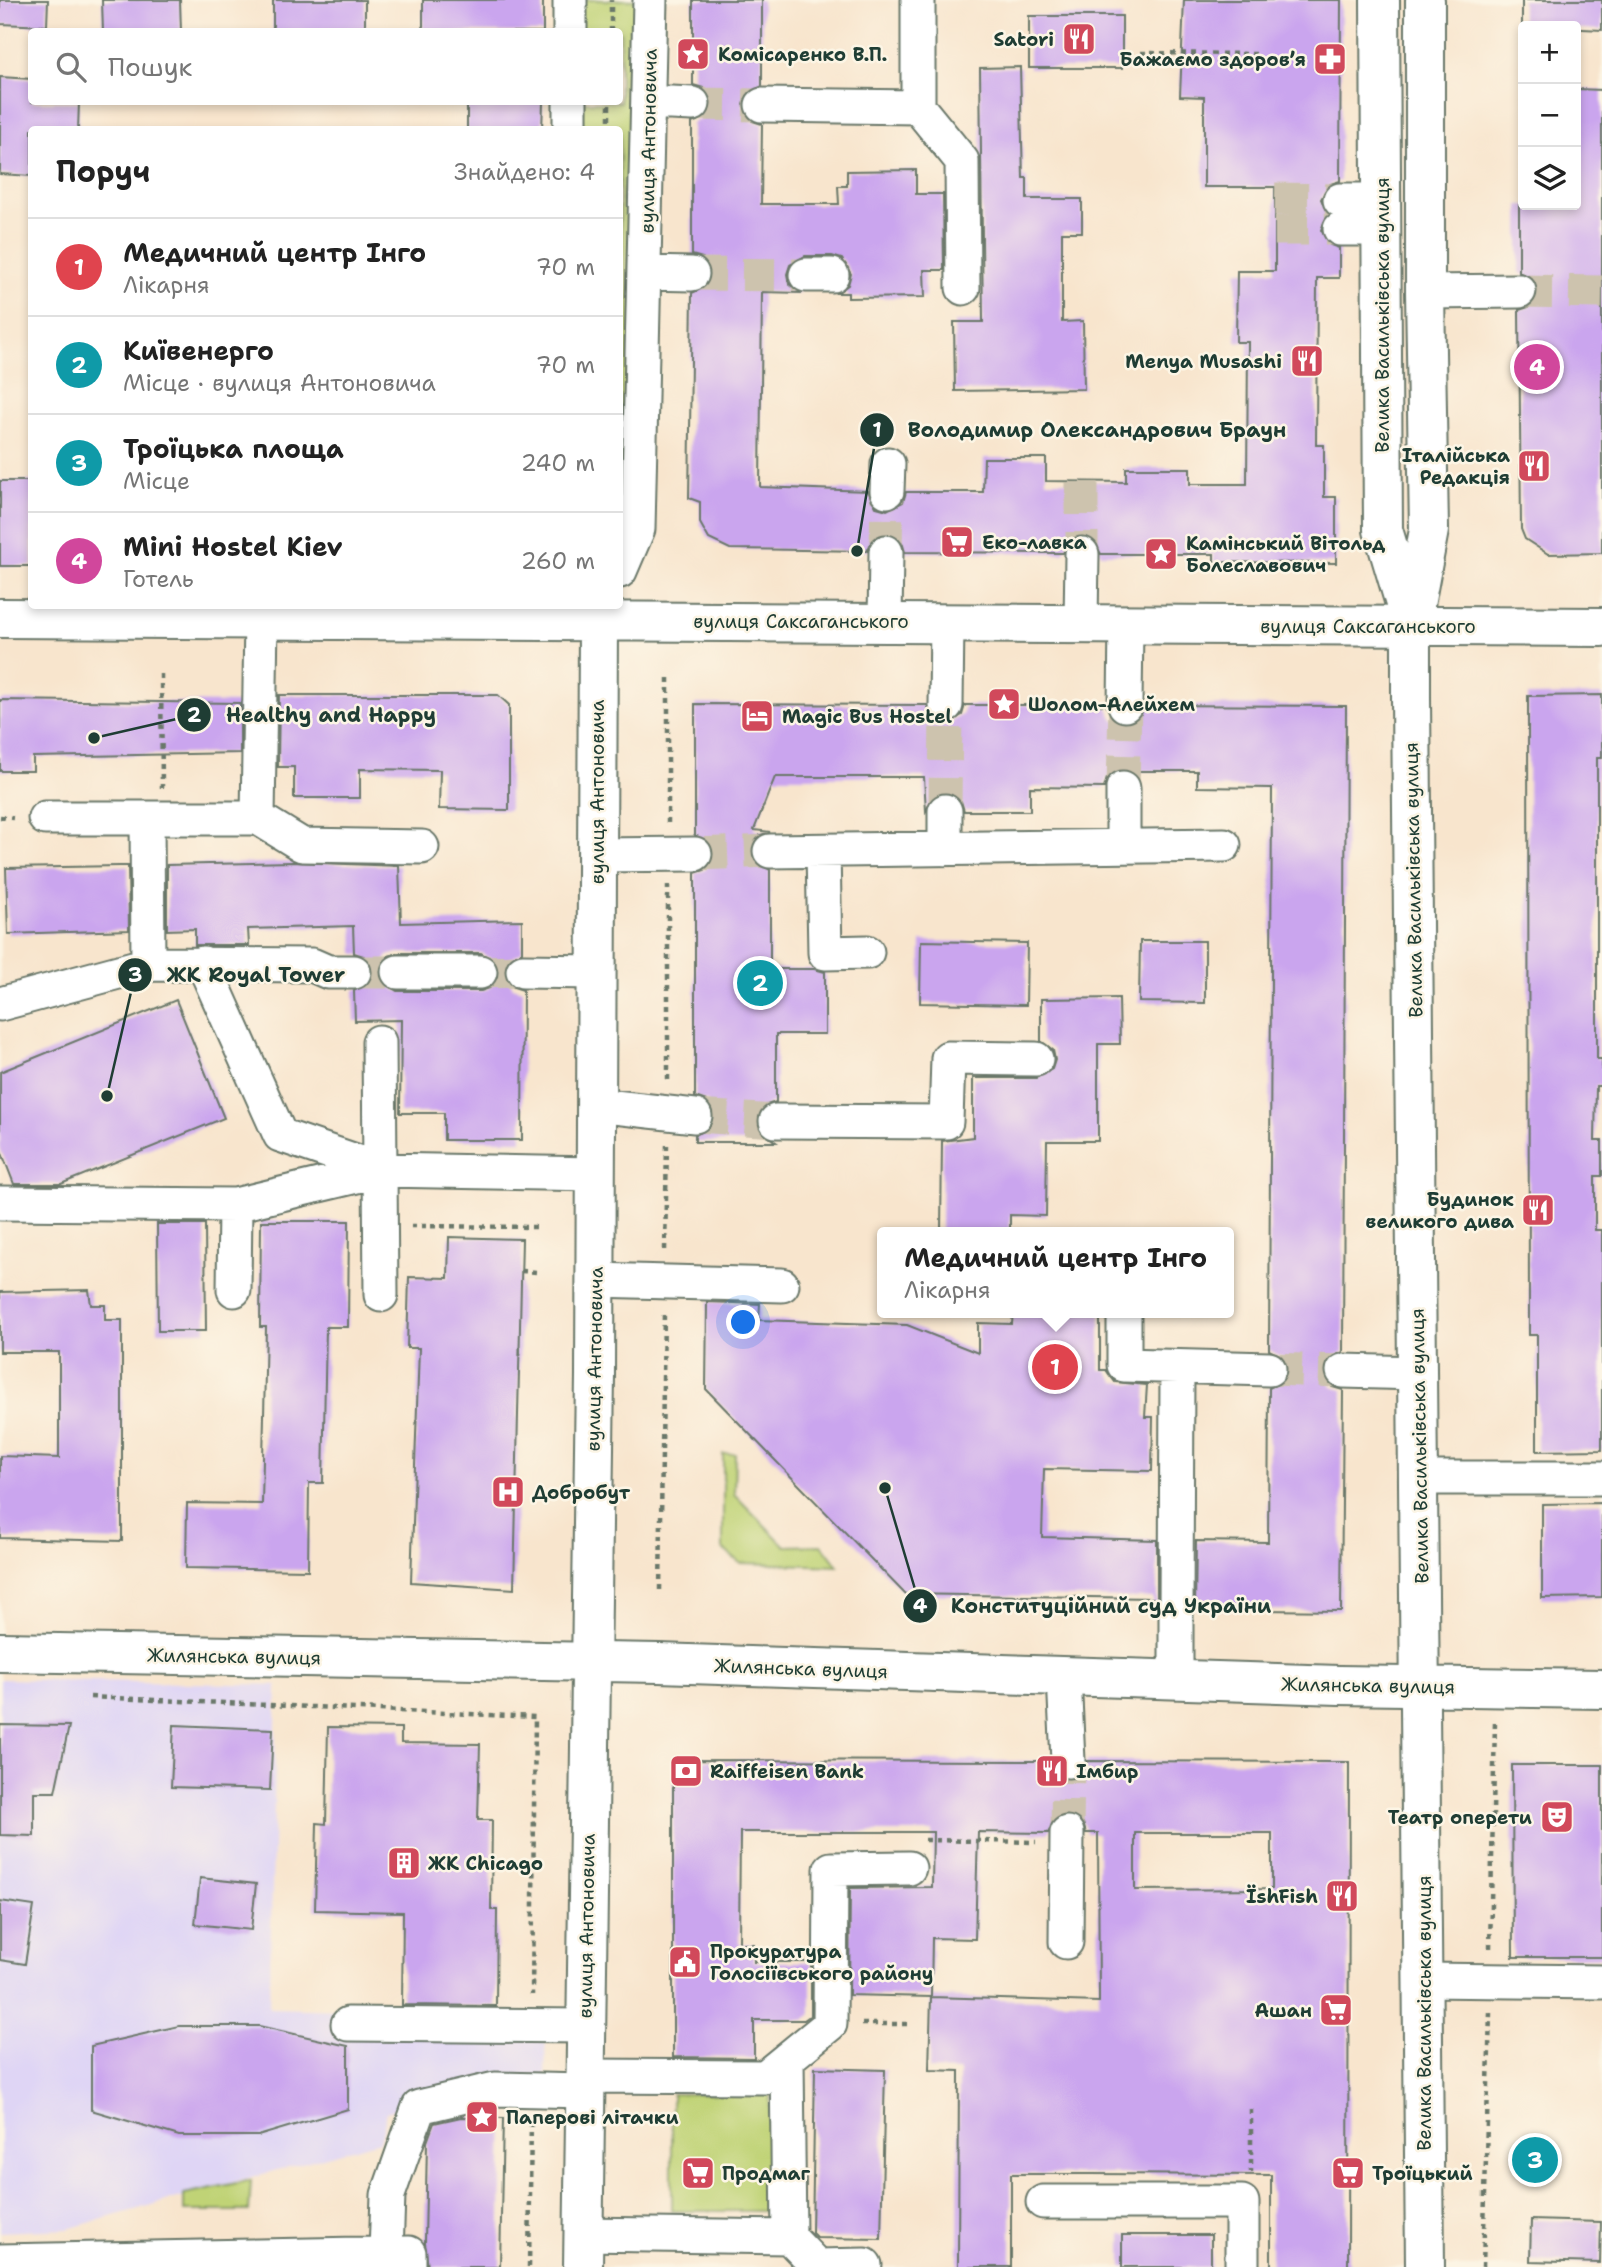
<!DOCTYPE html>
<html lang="uk">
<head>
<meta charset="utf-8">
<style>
  :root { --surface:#fff; --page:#f6f6f6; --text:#222; --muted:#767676; --line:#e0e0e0; --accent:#0f766e }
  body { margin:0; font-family:"Shantell Sans",sans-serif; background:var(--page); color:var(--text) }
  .controls { position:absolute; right:21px; top:21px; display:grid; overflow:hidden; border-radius:7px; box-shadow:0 4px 10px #0003 }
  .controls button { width:63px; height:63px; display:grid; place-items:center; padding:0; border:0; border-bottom:2px solid var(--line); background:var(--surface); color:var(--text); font:35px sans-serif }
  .you { position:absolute; left:744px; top:1323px; width:24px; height:24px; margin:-18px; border:5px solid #fff; border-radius:50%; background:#1a73e8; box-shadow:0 0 0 10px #1a73e833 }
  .badge { display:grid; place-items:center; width:46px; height:46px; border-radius:50%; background:var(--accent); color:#fff; font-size:23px; font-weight:700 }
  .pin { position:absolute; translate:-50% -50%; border:4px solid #fff; box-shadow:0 2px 7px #0006 }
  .popup { position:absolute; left:877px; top:1227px; width:357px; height:91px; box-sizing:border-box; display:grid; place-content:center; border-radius:7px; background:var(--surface); filter:drop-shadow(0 2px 5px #0005); font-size:23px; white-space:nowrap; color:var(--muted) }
  .popup b { font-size:26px; color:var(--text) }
  .popup::after { content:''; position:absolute; left:50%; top:100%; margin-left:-14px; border:14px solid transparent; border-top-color:var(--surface) }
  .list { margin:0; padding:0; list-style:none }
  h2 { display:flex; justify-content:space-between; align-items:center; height:91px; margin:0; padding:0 28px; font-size:30px }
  h2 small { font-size:23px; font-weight:400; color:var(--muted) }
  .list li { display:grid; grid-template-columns:46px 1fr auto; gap:21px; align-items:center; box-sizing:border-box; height:98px; padding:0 28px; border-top:2px solid var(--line) }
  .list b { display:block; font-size:26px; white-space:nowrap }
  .list p { margin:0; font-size:23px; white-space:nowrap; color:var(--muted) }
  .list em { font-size:23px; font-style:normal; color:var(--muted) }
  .icon { flex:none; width:38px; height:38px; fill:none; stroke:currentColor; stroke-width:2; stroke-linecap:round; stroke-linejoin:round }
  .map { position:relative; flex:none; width:1602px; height:2267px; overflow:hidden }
  .search { position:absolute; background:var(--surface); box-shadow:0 4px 10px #0003; left:28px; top:28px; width:595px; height:77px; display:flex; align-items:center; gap:18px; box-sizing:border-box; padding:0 24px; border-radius:7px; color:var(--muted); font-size:26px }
  .panel { position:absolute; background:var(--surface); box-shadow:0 4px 10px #0003; left:28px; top:126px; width:595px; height:483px; border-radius:7px }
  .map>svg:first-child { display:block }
</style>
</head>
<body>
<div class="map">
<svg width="1602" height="2267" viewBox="0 0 1602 2267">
  <rect width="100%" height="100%" fill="#fcf5e5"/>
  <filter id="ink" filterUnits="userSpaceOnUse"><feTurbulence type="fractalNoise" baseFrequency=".0143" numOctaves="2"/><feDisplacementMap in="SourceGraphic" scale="14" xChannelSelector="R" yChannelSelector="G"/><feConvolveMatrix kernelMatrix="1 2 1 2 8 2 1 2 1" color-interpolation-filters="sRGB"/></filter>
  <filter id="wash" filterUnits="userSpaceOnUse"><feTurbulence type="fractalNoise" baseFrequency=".00686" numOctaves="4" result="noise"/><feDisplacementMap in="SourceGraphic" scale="28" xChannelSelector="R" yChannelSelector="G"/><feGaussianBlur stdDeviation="1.57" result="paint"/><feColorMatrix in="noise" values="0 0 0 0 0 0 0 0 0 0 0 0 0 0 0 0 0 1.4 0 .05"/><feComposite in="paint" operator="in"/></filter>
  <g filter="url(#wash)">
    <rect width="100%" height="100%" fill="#f8e5cd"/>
    <path fill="#dfd5f5" d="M0,1679l277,6 -8,323 277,8 -1,69h-83l-75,27 -7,29 -313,88 -67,3z"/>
    <path fill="#c0d376" stroke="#708855" stroke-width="2" d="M570,0h80l-12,529h-18v-399l-50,-1v-27h50v-70l-50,-1z
      M723,1454h12l-1,40 51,52 37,-1 16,21 -98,-3 -17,-14z
      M672,2094h98l-1,117h-97z
      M251,2180l-2,31h-65v-17z"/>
    <g id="blocks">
      <path fill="#caa5ee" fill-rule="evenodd" d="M0,0h48l-1,26 -47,-2z
        M102,0h78l1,32h-78z
        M273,0h92v32h-92z
        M423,0h120v32h-120z
        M693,0h69v86l-16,9 -3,10 9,16 10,3 -1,80h78l-1,-18h9v-15l69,-1v24h27l1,76h-20l1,27 -77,1v-5h-11l11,-8 3,-11 -9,-15 -10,-3h-27l-15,9 -3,9 2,10 11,9 -38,-1 -2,195 108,4 8,16 11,3 16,-8 3,-10h77l1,-34h62v23l80,1v-14h64v16h57l1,-142h-12l1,-71h38v-84h-71v-90l-24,-1 4,-96h157l-1,181 -10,3 -9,15 7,15 -7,16 9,15 9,3v30h-22l-1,167h8v52h12v66l-122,-1v-8h-113l-9,-16 -9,-3 -11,3 -9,15 -158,-1 -3,-10 -15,-9 -11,3 -9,15 -137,-2 -21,-10 -9,-16v-21l-11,-4 3,-205 16,-8 3,-11 -8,-16 -11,-3v-132l17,-8 3,-11 -8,-16 -11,-3z
        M1522,0h80v30l-80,-4z
        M1029,16h93v52h-93z
        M1020,67l3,111h4v21h55v33h-20v90l21,-1 1,68 -129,2 -1,-69h29l-3,-254z
        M0,77l32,2v23h47l-1,28h-46v46l-32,-2z
        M1576,89l26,1v463l-54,1 -23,-15 -4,-10 -2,-219 10,-3 9,-16 -3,-10 -16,-9v-67h57z
        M467,102h76l-1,28h-75z
        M0,481h32v85h-32z
        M279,695h219l11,10v105l-70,-1 1,-39 -80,-1v29h-66v-31h-16z
        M1602,695v63h-5v301h5v27h-6l-1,55h7v35h-7v54h7v220l-65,1v-116h-8l-1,-639z
        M0,700l240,3v50l-207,4v14h-33z
        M695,704l232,1 9,16 10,3 16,-9 3,-10h141l9,16 10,3 16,-9 3,-10 202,1 -3,646 -16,8 -3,11 8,16 11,3 -2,221 -146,-2 1,-68 72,1 1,-154 16,-8 3,-10 -2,-11 -17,-9 3,-562 -75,-1v-16h-62v3l-13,-5 -15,9 -3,10 -74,-1v24h-66l-3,-10 -15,-9 -11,3 -9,16 -2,-34h-149l-21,53 16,2 -10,3 -9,16 3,10 16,9v99h44l11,3v62h-49v68l-10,3 -9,15 3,11 16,11h-81v-7l15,-7 4,-11 -7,-16 -12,-4v-224l10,-3 9,-16 -3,-10 -16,-9z
        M293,862l106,4 2,57 121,-3v32l-15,9 -3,10 9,16 10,3 -1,150h-78v-27h-44l1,-93 -46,1 -1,-30 16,-9 3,-11 -9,-15 -10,-3 -1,-27 -105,3 1,16h-54v-16l-28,1v-65zM398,953h83l15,9 3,11 -9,15 -9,3h-84l-15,-9 -3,-11 9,-15z
        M120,866h8l1,64 -121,4 -2,-66z
        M921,941l106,2 -1,62 -106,-2z
        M1140,941h65v62l-66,-1z
        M1119,998l1,46h-22v97h-51l-1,75 -36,-1v17h-69l1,-91 31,-4v-59h63l16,-9 3,-9 -2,-10 -12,-9v-42z
        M176,1000l48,118 -163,66h-47l-14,-36v-76z
        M261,1221h88l-1,106h-22l-3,156h-14l-1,87 -122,-2 1,-65 75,1 4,-177h-6z
        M157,1224h48l1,107h-48z
        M449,1237l73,2 -8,350 -103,-7 8,-234h-12l2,-71 39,1z
        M89,1290l2,15h14v15h17v221l-122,-3v-82l59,2v-106h-59v-60z
        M707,1302l53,2 -1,16 148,5 71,28v-30l34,1 1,-11h87v57h6l9,12 32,3 -2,32h8l-1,54 -108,-2 -2,68 115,3v68h-4v-10l-248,-4 -199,-205z
        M1602,1503v94l-60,1v-94z
        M0,1725l69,1 -14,66h-21v44l-34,-1z
        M174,1725l99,4 -3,61 -99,-3z
        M328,1727l73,1v15l79,1 -2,76h14l-1,90h6l-1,96 -94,-1 1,-93 -88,-2 2,-87 9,1z
        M673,1760l376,1 3,11 16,8 11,-3 8,-16 262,1 -1,505h-77v-92l-181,-1h-79v93h-53l1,-196 -30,-1 2,-73 -82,-2 1,-107 82,-1 1,-55h-193l-1,112h15v18h57v53l-7,5h-50v38l-81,-1zM1068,1814l15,9 3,10h12l1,169 -168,-5 1,-59 43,1 3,-107 70,1 9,-16zM1135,1833h137v56l-137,1z
        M1512,1765h90v192h-89z
        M200,1878l56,6 -5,46 -56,-6z
        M0,1901l34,5 -9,58 -25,-4z
        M179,2026h80l89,20v63l-90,27h-79l-88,-26v-64z
        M815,2068l70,2 -4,169 -64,-1 -5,-5z
        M461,2117l42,1 -3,149h-72l-3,-24 2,-101 7,-19z
        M1531,2220l70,2 -1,41 -70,-2z
        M1122,2235h89v32h-89z"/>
    </g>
  </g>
  <g filter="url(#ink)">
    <use href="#blocks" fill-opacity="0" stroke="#6b786a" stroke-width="2"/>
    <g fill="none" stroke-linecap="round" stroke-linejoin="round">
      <path stroke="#cdc3ae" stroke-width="33" stroke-dasharray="33 17" stroke-linecap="butt" d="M693,104l69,1
        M1275,199l65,1
        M1275,229h65
        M692,274l114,1
        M1519,291l83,1
        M1082,482v72
        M886,552l1,-61
        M1123,788l2,-83
        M945,811l1,-106
        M695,854l75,-3
        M354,972h44
        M480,972l43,-1
        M695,1116l81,5
        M1269,1369l74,2
        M1067,1833l1,-72"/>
      <defs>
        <path id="minor" d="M570,0v32
          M570,102v28
          M649,102l44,2
          M762,105l156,2v-107
          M918,107l44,54 1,127
          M1340,200h41
          M1340,229h41
          M645,273l47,1
          M806,275h26
          M1425,292l94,-1
          M887,491l1,-27
          M620,571l18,-42 12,-529
          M885,622l1,-70
          M1081,623l1,-69
          M946,705l1,-83
          M1125,705l1,-81
          M45,818h213l44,27 120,2
          M147,818l1,146
          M258,818l3,-199
          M1123,846v-58
          M945,849v-38
          M770,851l454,-6
          M823,851l2,102 42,-1
          M597,855l98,-1
          M203,963l77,172 102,35
          M523,971l74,1
          M398,972h82
          M0,1004l148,-40 164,1 16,7h26
          M379,1042l2,253
          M596,1105l99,11
          M776,1121l170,1 2,-64 88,1
          M0,1203l235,2
          M595,1280l187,5
          M234,1290l1,-85 147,-35 214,4
          M1124,1313v52l145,4
          M1343,1371l75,2
          M1420,1478h182
          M1176,1608v72
          M1176,1615l1,-248
          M1064,1677l4,84
          M1066,1942l1,-109
          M1424,1980l178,2
          M348,2024l236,2
          M787,2059l2,178 29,30
          M584,2076l181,1 65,-53 1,-155 78,-1
          M1043,2202h199v65
          M583,2234l206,3
          M386,2253l2,-58 31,-88 76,-18 89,2
          M0,2261l409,-8v14
          M818,2266l47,-1"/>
        <path id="major" d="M1380,0l3,530 26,87
          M0,618l1602,9
          M0,1652l659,11 680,22 263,4
          M583,2267l12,-892 3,-755
          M1425,2267l-14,-1569v-72l18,-96 -4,-238v-292"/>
      </defs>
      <use href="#minor" stroke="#6b786a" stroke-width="37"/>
      <use href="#major" stroke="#6b786a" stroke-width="42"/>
      <path stroke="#6b786a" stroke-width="4.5" stroke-dasharray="5 5" stroke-linecap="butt" d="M611,32v-32
        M1141,53l116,1
        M609,130v-28
        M161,674l1,114
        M0,817l13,1
        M668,823v-146
        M668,885v197
        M411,1226l128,1
        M665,1250l2,-106
        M521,1271l17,1
        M660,1590l4,-278
        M90,1697l445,20 -3,278
        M925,1840l111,2
        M1490,1948l5,-226
        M862,2024h45
        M1251,2109v63
        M529,2267l2,-148
        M1483,2267l7,-255"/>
      <use href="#minor" stroke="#fff" stroke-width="33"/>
      <use href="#major" stroke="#fff" stroke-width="38"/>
    </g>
  </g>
  <defs>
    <symbol id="restaurant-square" viewBox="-11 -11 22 22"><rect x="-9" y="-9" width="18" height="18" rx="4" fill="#d1495b" stroke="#fcf5e5"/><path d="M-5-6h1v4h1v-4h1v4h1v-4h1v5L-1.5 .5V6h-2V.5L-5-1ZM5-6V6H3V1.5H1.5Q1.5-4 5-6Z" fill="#fff"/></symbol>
    <symbol id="sight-square" viewBox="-11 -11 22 22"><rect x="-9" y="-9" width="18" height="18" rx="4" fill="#d1495b" stroke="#fcf5e5"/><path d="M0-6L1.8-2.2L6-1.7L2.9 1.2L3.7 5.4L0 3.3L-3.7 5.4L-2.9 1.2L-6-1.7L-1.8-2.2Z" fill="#fff"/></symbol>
    <symbol id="pharmacy-square" viewBox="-11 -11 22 22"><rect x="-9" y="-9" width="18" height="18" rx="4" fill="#d1495b" stroke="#fcf5e5"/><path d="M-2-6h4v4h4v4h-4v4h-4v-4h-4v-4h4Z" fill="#fff"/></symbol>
    <symbol id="supermarket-square" viewBox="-11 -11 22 22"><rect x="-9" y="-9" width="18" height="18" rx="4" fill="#d1495b" stroke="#fcf5e5"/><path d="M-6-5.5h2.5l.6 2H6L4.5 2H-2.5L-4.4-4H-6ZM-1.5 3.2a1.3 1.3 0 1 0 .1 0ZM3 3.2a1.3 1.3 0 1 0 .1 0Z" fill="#fff"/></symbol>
    <symbol id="hotel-square" viewBox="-11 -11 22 22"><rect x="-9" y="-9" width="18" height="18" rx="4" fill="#d1495b" stroke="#fcf5e5"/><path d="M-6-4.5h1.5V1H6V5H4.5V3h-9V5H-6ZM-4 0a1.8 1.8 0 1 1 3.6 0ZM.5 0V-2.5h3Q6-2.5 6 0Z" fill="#fff"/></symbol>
    <symbol id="hospital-square" viewBox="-11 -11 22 22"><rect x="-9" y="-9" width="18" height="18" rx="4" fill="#d1495b" stroke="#fcf5e5"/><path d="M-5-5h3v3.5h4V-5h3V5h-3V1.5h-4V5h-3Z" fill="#fff"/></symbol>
    <symbol id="bank-square" viewBox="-11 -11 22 22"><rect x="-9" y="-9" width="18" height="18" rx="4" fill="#d1495b" stroke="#fcf5e5"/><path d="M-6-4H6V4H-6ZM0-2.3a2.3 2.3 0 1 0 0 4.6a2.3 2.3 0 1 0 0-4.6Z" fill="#fff"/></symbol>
    <symbol id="theatre-square" viewBox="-11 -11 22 22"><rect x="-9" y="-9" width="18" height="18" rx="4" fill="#d1495b" stroke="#fcf5e5"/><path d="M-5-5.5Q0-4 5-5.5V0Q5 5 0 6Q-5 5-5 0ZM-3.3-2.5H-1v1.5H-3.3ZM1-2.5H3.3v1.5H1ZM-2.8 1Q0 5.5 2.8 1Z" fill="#fff"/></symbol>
    <symbol id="building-square" viewBox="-11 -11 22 22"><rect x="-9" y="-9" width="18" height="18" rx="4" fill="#d1495b" stroke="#fcf5e5"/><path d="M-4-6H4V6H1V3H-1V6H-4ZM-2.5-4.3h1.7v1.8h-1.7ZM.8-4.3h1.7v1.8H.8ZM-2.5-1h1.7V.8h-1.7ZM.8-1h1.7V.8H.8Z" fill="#fff"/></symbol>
    <symbol id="civic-square" viewBox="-11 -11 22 22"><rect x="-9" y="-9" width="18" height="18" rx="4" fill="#d1495b" stroke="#fcf5e5"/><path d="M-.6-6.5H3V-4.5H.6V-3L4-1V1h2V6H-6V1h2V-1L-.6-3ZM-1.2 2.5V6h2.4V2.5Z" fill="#fff"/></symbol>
  </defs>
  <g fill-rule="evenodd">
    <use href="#restaurant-square" x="1060" y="20" width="38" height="38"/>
    <use href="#sight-square" x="674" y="35" width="38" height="38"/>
    <use href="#pharmacy-square" x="1311" y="40" width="38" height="38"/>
    <use href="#restaurant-square" x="1288" y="342" width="38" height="38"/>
    <use href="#restaurant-square" x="1515" y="447" width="38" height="38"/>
    <use href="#supermarket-square" x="938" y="523" width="38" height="38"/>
    <use href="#sight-square" x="1142" y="535" width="38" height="38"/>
    <use href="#sight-square" x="985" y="685" width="38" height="38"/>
    <use href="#hotel-square" x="738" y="697" width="38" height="38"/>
    <use href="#restaurant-square" x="1519" y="1191" width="38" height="38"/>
    <use href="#hospital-square" x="489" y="1473" width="38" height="38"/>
    <use href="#bank-square" x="667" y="1752" width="38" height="38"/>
    <use href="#restaurant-square" x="1033" y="1752" width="38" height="38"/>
    <use href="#theatre-square" x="1538" y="1798" width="38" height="38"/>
    <use href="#building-square" x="385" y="1844" width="38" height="38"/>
    <use href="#restaurant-square" x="1323" y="1877" width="38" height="38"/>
    <use href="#civic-square" x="666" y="1943" width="38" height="38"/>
    <use href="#supermarket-square" x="1317" y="1991" width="38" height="38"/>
    <use href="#sight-square" x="463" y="2098" width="38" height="38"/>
    <use href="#supermarket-square" x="679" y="2154" width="38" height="38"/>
    <use href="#supermarket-square" x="1329" y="2154" width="38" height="38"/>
  </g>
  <g text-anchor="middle" stroke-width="5" stroke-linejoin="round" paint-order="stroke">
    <g font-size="19" font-weight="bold" fill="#1f3d34" stroke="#fcf5e5" text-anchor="start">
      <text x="1054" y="46" text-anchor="end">Satori</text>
      <text x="718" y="61">Комісаренко В.П.</text>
      <text x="1306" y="66" text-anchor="end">Бажаємо здоровʼя</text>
      <text x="1282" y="368" text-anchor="end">Menya Musashi</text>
      <text x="1510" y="462" text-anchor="end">Італійська<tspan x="1510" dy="22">Редакція</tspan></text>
      <text x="982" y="549">Еко-лавка</text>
      <text x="1186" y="550">Камінський Вітольд<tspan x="1186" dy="22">Болеславович</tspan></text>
      <text x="1028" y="711">Шолом-Алейхем</text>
      <text x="782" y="723">Magic Bus Hostel</text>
      <text x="1514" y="1206" text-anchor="end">Будинок<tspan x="1514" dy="22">великого дива</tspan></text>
      <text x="532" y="1499">Добробут</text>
      <text x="710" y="1778">Raiffeisen Bank</text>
      <text x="1076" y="1778">Імбир</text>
      <text x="1532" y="1824" text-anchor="end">Театр оперети</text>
      <text x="428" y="1870">ЖК Chicago</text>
      <text x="1318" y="1903" text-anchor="end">ÏshFish</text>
      <text x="710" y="1958">Прокуратура<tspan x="710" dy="22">Голосіївського району</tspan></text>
      <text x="1312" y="2017" text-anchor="end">Ашан</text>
      <text x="506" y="2124">Паперові літачки</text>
      <text x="722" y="2180">Продмаг</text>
      <text x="1372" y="2180">Троїцький</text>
    </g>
    <g font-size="19" fill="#1f3d34" stroke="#fcf5e5">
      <text transform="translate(648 141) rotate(-89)" y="7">вулиця Антоновича</text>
      <text transform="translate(1382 315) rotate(-90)" y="7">Велика Васильківська вулиця</text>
      <text x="801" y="628">вулиця Саксаганського</text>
      <text x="1368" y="633">вулиця Саксаганського</text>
      <text transform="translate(597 792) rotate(-90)" y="7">вулиця Антоновича</text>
      <text transform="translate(1413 880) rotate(-91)" y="7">Велика Васильківська вулиця</text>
      <text transform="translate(594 1359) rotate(-89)" y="7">вулиця Антоновича</text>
      <text transform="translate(1419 1446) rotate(-91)" y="7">Велика Васильківська вулиця</text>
      <text transform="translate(234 1656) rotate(1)" y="7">Жилянська вулиця</text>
      <text transform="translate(801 1668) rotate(2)" y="7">Жилянська вулиця</text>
      <text transform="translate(1368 1685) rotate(1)" y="7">Жилянська вулиця</text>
      <text transform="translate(586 1926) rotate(-89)" y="7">вулиця Антоновича</text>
      <text transform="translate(1424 2013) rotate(-90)" y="7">Велика Васильківська вулиця</text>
    </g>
  </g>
  <path fill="none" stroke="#1f3d34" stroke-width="2.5" d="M857 551L877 430M94 738L194 715M107 1096L135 975M885 1488L920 1606"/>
  <g fill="#1f3d34" stroke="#fcf5e5" stroke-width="2.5">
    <circle cx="857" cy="551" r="7"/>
    <circle cx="94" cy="738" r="7"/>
    <circle cx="107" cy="1096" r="7"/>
    <circle cx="885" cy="1488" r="7"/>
    <circle cx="877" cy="430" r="18"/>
    <circle cx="194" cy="715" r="18"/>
    <circle cx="135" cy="975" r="18"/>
    <circle cx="920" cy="1606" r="18"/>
  </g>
  <g font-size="21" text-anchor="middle" font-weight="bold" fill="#fff">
    <text x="877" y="437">1</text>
    <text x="194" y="722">2</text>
    <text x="135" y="982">3</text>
    <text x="920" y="1613">4</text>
  </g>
  <g font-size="21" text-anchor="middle" font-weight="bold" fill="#1f3d34" stroke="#fcf5e5" stroke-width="5" stroke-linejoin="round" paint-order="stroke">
    <text x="1097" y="437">Володимир Олександрович Браун</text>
    <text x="331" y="722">Healthy and Happy</text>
    <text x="256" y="982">ЖК Royal Tower</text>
    <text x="1111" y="1613">Конституційний суд України</text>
  </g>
</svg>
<div class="controls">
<button>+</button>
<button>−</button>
<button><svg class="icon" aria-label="layers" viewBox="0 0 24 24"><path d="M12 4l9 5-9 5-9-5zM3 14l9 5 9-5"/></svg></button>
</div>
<div class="you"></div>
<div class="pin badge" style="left:1055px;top:1367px;background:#e0444e">1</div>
<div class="popup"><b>Медичний центр Інго</b>Лікарня</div>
<div class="pin badge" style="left:760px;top:983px;background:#0f9aa8">2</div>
<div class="pin badge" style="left:1535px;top:2160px;background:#0f9aa8">3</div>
<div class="pin badge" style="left:1537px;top:367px;background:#d1479c">4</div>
<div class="search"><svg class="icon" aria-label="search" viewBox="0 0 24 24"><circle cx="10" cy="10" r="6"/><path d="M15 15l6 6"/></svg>Пошук</div>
<section class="panel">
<h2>Поруч<small>Знайдено: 4</small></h2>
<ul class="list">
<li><span class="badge" style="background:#e0444e">1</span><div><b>Медичний центр Інго</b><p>Лікарня</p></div><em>70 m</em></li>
<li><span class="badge" style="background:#0f9aa8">2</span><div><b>Київенерго</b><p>Місце · вулиця Антоновича</p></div><em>70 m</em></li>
<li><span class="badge" style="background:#0f9aa8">3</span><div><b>Троїцька площа</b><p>Місце</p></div><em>240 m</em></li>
<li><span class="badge" style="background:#d1479c">4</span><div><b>Mini Hostel Kiev</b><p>Готель</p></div><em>260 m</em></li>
</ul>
</section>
</div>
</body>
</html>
